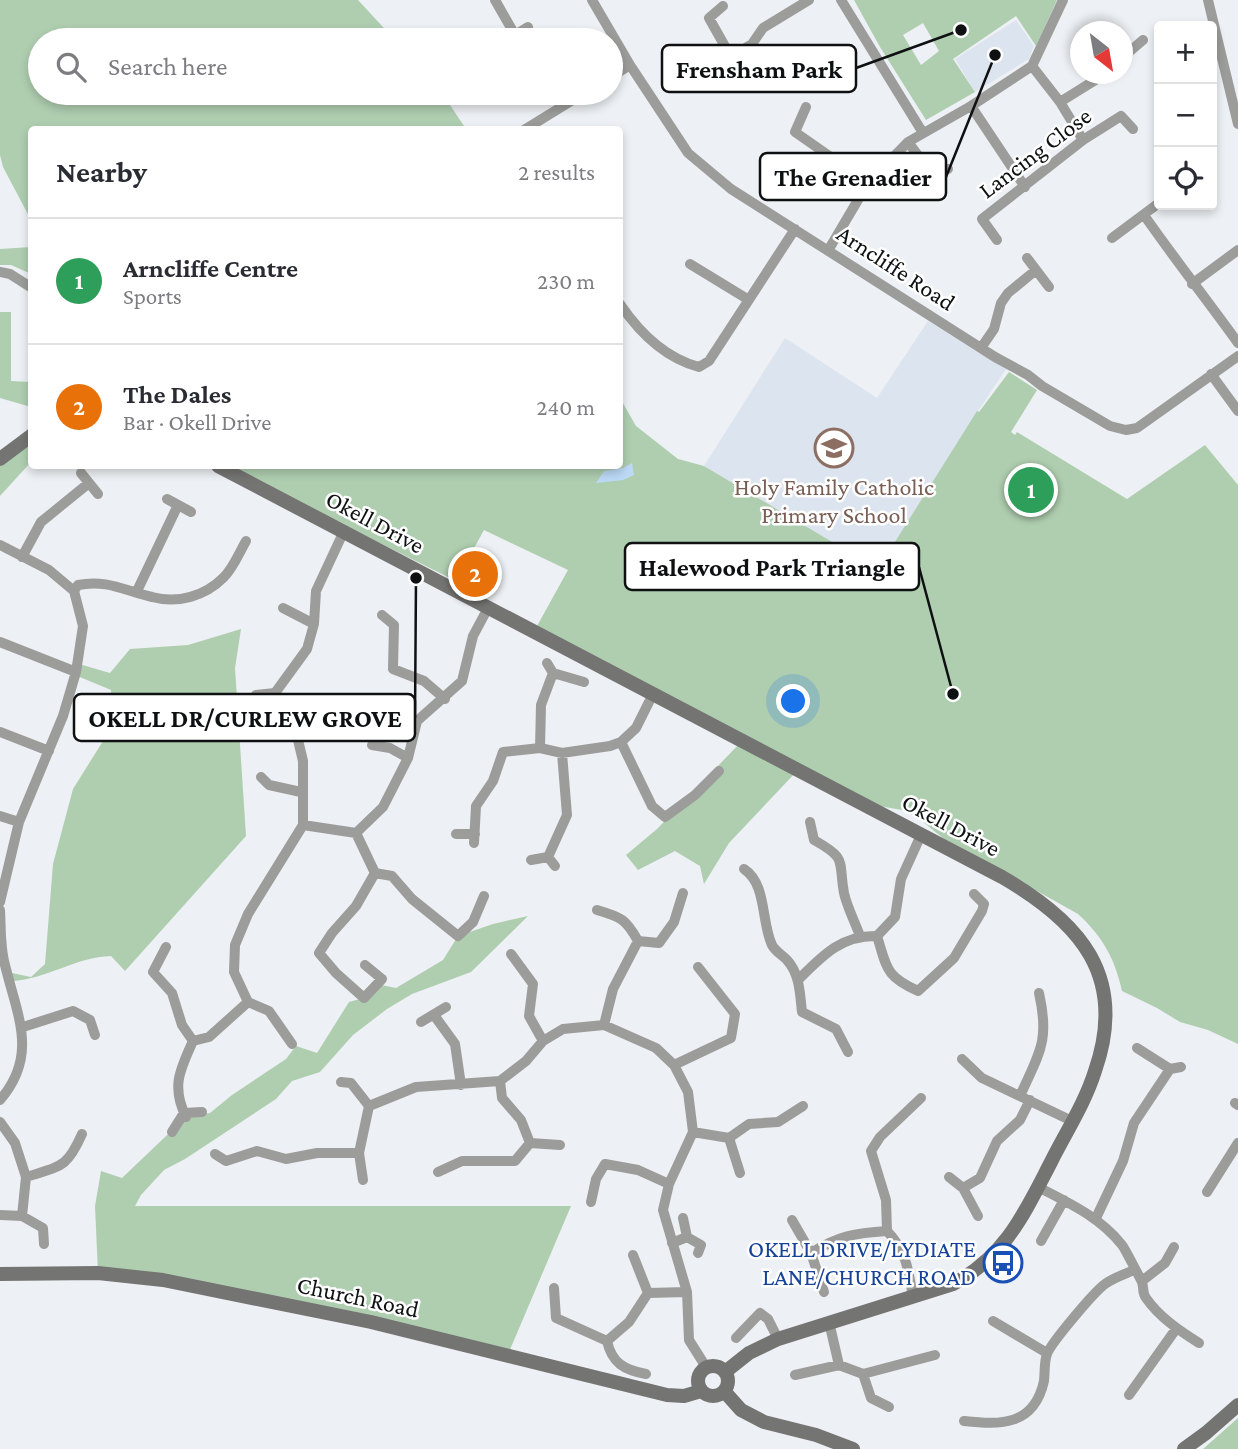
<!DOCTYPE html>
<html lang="en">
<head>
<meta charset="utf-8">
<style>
  :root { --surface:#fff; --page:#f7f7f7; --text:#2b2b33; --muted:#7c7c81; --line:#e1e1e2; --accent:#236530 }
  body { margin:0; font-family:"Crimson Pro",serif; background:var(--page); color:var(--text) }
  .controls { position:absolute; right:21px; top:21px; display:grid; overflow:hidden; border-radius:7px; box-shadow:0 4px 10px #0003 }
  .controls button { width:63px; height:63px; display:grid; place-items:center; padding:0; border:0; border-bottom:2px solid var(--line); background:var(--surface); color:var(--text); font:35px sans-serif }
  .compass { position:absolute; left:1070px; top:21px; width:63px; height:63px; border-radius:50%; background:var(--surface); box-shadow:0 4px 10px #0003; rotate:149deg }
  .you { position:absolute; left:794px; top:702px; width:24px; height:24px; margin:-18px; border:5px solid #fff; border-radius:50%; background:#1a73e8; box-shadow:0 0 0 10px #1a73e833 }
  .badge { display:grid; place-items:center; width:46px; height:46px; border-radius:50%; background:var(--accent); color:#fff; font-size:23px; font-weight:700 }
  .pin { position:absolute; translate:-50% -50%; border:4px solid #fff; box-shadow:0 2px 7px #0006 }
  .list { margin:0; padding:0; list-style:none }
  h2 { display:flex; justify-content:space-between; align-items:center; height:91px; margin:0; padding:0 28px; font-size:30px }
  h2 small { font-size:23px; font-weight:400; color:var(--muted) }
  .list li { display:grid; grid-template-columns:46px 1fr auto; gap:21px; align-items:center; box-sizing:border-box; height:126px; padding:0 28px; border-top:2px solid var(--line) }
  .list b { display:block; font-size:26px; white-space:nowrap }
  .list p { margin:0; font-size:23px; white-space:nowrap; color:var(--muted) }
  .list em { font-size:23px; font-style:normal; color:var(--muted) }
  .icon { flex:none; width:38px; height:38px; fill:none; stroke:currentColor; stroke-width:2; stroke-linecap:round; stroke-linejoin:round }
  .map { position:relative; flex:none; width:1238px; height:1449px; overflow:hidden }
  .search { position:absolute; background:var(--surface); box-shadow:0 4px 10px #0003; left:28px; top:28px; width:595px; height:77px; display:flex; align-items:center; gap:18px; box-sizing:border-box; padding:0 24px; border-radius:38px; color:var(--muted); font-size:26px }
  .panel { position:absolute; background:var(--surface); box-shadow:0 4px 10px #0003; left:28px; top:126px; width:595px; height:343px; border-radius:7px }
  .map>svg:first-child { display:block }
</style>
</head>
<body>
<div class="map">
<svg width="1238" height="1449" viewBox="0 0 1238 1449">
  <rect width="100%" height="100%" fill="#edf0f4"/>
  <path fill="#dce5ef" d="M1016,20l18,26 -5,13 -54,33 -20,-33z
    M928,321l78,48 -49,74 -11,21 -68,105 -174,-103 81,-128 92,60z"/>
  <path fill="#afceb0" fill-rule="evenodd" d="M0,0h358l37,40h-355v53h402l24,36 -434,1 -1,90 -28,-53 -3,-12z
    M854,0h203l-21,46 -20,-30 -63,43 22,33 -49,28 -46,-73zM923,23l16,28 -18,14 -18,-30z
    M31,247v25l-2,1 -18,-8h-11v-16z
    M0,312h11v69l20,1v25l-31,-9z
    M1009,372l28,18 -26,42 4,3 2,-3 110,67 78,-54 33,40v559l-30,-14 -28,-8 -23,-14 -35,-17c-7,-32 -19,-54 -44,-77l-134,-75 -28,-23 -14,-6 -23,-4 -342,-180 31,-56 -84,-40 -28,51 -231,-115h395v-68l16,28 42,33 26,7 174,103 99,-158 2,1z
    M31,437v25l-31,34v-34z
    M241,629l-6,39 11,168 -121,135 -14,-15c-35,1 -64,23 -99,25l-5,-9 24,5 14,-13 8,-100 20,-75 40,-64 -2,-35 -36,-15 4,-11 31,9 20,-24 58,-4z
    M742,741l56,29 -69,73 -25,41 -4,-18 -25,-15 -37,19 -12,-15 31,-26z
    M528,916l-57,56 -59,22 -25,15 -34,26 -33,37 -28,9 -16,18 -91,60 -21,11 -23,25 -6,11h436l-62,146 -411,-79 -3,-67 6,-35 21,7 64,-61 24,-4 22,-18 54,-36 10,-13 21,7 32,-51 15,-4 13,-14 19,4 47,-28 15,-24 35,-12z
    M1238,1418v31h-35z"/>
  <path fill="#bcd9f6" d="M632,463l2,12 -11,5 -27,3 8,-12 19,-3z"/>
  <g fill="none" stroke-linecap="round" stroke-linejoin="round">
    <path stroke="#9c9c9a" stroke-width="10" d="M495,0l20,35 -10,5
      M592,0l38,65 58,88 43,36 264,168 33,18 14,11 68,40 16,4 11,-2 101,-72
      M841,0l82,133
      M1208,0l30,124
      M723,6l-14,12 22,39 21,-13 11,-16 46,-28
      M515,35l13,-8
      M417,37l2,3
      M1122,58l21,-18
      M1032,66l28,36 23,38
      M611,77l19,-12
      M712,79l19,-22
      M1060,102l45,-28
      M971,106l54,81
      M806,107l-11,25 73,51
      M524,130l60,-37
      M908,142l21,28 1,-2
      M929,170l19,-1
      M1144,215c30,43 63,85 94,128
      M1112,238l47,-35
      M997,240l-15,-21 101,-79 38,-24 12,13
      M829,249l39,-66 40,-41 63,-36 61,-40 31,-66
      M1027,258l22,29
      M690,264l59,36
      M0,272l10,2 22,14
      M1192,284l46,-34
      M620,304c19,28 45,54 79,63l10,-6 86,-132
      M981,348l13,-19 7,-26 7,-10 28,-23
      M1211,374l27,37
      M81,473l17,21
      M167,499l24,13
      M0,545l49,25 25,21 9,35 -7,46 -13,44 -44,106 -19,80
      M22,557l19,-35 48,-39
      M74,591l4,-6c29,-6 47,6 74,12 26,7 53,-1 71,-19 10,-9 16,-25 23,-37
      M137,591l41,-86
      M283,608l31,16
      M382,615l12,10 -1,44 31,12 21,18
      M0,642l76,30
      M547,663l6,10
      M256,695l19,-2
      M0,732l49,19
      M621,742l31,64 13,11 30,-22 24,-24
      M372,745l18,3 18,10
      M540,748l1,-43 12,-32 31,9
      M261,777l8,8 32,7
      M0,816l19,6
      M810,822l4,18c34,19 24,20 30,53 3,14 11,29 16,43
      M303,825l53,8 27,-26 25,-49 9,-37 45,-40 11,-45 15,-28
      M356,833l19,40 -19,33 -24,27 -13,20 17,20 28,25 18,-19 -17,-14
      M456,834h19
      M474,843l2,-37 17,-25 10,-29 37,-4 22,5 48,-7 11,-4 15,-14 17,-34
      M531,860l17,-3
      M555,866l-7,-9 19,-42 -5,-62
      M744,869c23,15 17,53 28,76 3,6 10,10 15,15 13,14 13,35 15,52l34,17 12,23
      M375,873l17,3 20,23 46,37 15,-14 11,-26
      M0,910c1,17 0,38 5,55 12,50 34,90 -5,135
      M597,910c24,7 29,9 41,31l-25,48 -9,36
      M877,936c10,32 8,40 41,55l36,-33 28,-47 2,-7 -10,-10
      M638,941l21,2 15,-21 9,-29
      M166,947l-13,25 19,21 10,32 11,16
      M511,954l22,30 -4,32 14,25
      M798,980c24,-24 43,-45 79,-44l18,-19 6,-38 20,-44
      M434,1015l21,29 6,41
      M421,1022l25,-15
      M23,1027l50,-16 17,9 5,15
      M292,1044l-23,-33 -21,-9 -14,-30 1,-27 13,-31 55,-89v-64l-5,-21 -23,-47 32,-44 7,-25 2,-33 28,-60
      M962,1059l20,19 90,43
      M674,1065l57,-27 4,-24 -37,-47
      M1170,1069l11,-2
      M500,1081l2,17 19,22 9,23 30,2
      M341,1082l10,1 18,23
      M1020,1096c19,-43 30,-54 19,-103
      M1235,1103l3,2
      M369,1106l47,-19 84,-6 26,-20 17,-20 20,-12 41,-4 52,23 18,17 14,27 5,40 -24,52 -6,26 24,82 2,48 17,27
      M186,1117c-15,-31 -6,-47 7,-76l16,-4 39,-35
      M0,1122l15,21 11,34 -4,39
      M172,1132l12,-19 18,-1
      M693,1132l36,6 20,-14 29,-2 25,-16
      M729,1138l11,35
      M215,1154l11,7 31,-10 29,8 31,-6h42
      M438,1172l24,-11h53l15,-18
      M26,1177c35,-11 41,-9 56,-43
      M949,1177l14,11
      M363,1180l-4,-27 10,-47
      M1038,1187c31,16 62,30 84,58 2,2 19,35 20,37 2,6 0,11 4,16 13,19 34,33 53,45
      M1207,1192l31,-49
      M591,1202l5,-23 9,-15 33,6 31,14
      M0,1215l22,1 21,12 1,16
      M978,1216l-15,-28 17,-10 17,-37 23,-21 10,-20
      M683,1218l4,19
      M1096,1218l27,-57 11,-38 36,-54 -33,-21
      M792,1220l19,33 13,39
      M1041,1241l23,-41
      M672,1243l15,-6 14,8 -3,8
      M811,1253c27,-17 44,-20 76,-22
      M633,1255l15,38
      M1142,1281l23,-18 9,-16
      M554,1288l2,30 51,23
      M913,1297c-5,-28 -6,-45 -26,-66l-1,-31 -15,-49 9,-14 41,-39
      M993,1321l54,32
      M829,1322l10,43 24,9 72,-19
      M736,1338l24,-25 8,6 10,20
      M646,1374c-22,-4 -34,-11 -39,-33l22,-19 19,-29 39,-1
      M863,1374l8,24 18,9
      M795,1375l44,-10
      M1129,1395l47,-66
      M964,1421c37,4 70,5 80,-40 1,-9 0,-19 3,-27 4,-11 47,-62 58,-70 8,-6 20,-10 29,-14"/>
    <path stroke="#747472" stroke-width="14" d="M0,459l32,-24
      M218,466l784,411c78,45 126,99 93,194 -10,32 -29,61 -44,91 -26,50 -45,94 -98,122l-175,55 -29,14 -24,19
      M0,1274l98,-1 65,7 208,42 296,73 17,1 17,-5
      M698 1381a15 15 0 1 1 30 0a15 15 0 1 1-30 0Z
      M724,1391l17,19 23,12 52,13 37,14
      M1184,1449l22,-16 32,-28"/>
  </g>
  <defs>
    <symbol id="school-ring" viewBox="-11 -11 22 22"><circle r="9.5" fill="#fff" stroke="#8d6e63" stroke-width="1.5"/><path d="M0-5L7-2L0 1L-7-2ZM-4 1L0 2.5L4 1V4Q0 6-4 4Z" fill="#8d6e63"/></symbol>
    <symbol id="bus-ring" viewBox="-11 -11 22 22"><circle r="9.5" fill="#fff" stroke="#1a4fb4" stroke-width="1.5"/><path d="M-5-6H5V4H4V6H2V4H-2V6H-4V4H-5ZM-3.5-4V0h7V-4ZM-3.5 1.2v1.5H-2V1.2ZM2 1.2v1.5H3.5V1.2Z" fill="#1a4fb4"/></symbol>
  </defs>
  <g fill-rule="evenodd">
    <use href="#school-ring" x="812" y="426" width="44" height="44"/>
    <use href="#bus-ring" x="981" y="1241" width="44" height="44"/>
  </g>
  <g text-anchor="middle" stroke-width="5" stroke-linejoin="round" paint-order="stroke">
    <g font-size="24" fill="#0f1011" stroke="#fff">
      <text transform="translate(1035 153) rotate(-37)" y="8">Lancing Close</text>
      <text transform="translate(896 268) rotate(33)" y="8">Arncliffe Road</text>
      <text transform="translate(375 522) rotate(28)" y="8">Okell Drive</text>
      <text transform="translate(951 825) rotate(28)" y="8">Okell Drive</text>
      <text transform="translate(358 1297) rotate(12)" y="8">Church Road</text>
    </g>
    <g font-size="24" fill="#785e54" stroke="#fff">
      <text x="834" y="495">Holy Family Catholic<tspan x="834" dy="28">Primary School</tspan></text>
    </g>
    <g font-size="24" fill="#164399" stroke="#fff" text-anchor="end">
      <text x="976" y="1257">OKELL DRIVE/LYDIATE<tspan x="976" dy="28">LANE/CHURCH ROAD</tspan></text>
    </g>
  </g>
  <path fill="none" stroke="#0f1011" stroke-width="2.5" d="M961 30L856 68M995 55L946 177M953 694L919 567M416 578L415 718"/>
  <g fill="#0f1011" stroke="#fff" stroke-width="2.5">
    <circle cx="961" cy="30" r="7"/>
    <circle cx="995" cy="55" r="7"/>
    <circle cx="953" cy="694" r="7"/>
    <circle cx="416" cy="578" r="7"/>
  </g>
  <g fill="#fff" stroke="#0f1011" stroke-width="2.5">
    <rect x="662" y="45" width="194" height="47" rx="7"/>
    <rect x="760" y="153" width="186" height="47" rx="7"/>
    <rect x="625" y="543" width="294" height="47" rx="7"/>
    <rect x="74" y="694" width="341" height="47" rx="7"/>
  </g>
  <g font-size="26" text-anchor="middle" font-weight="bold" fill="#0f1011">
    <text x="759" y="78">Frensham Park</text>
    <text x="853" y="186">The Grenadier</text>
    <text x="772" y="576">Halewood Park Triangle</text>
    <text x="245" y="727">OKELL DR/CURLEW GROVE</text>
  </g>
</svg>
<div class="controls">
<button>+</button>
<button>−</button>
<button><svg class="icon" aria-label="locate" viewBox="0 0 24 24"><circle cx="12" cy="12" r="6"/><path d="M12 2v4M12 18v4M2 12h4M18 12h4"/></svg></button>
</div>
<svg class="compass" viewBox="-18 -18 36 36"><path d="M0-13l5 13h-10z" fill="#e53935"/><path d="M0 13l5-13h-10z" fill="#7c7c81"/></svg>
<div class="you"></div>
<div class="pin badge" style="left:1031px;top:490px;background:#2e9e5b">1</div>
<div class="pin badge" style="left:475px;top:574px;background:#e8710a">2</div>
<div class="search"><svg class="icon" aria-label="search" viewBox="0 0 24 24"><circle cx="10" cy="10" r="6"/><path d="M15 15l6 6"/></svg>Search here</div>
<section class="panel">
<h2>Nearby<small>2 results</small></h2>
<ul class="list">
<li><span class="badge" style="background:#2e9e5b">1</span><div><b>Arncliffe Centre</b><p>Sports</p></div><em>230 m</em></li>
<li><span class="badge" style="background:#e8710a">2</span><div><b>The Dales</b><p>Bar · Okell Drive</p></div><em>240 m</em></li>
</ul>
</section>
</div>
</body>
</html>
